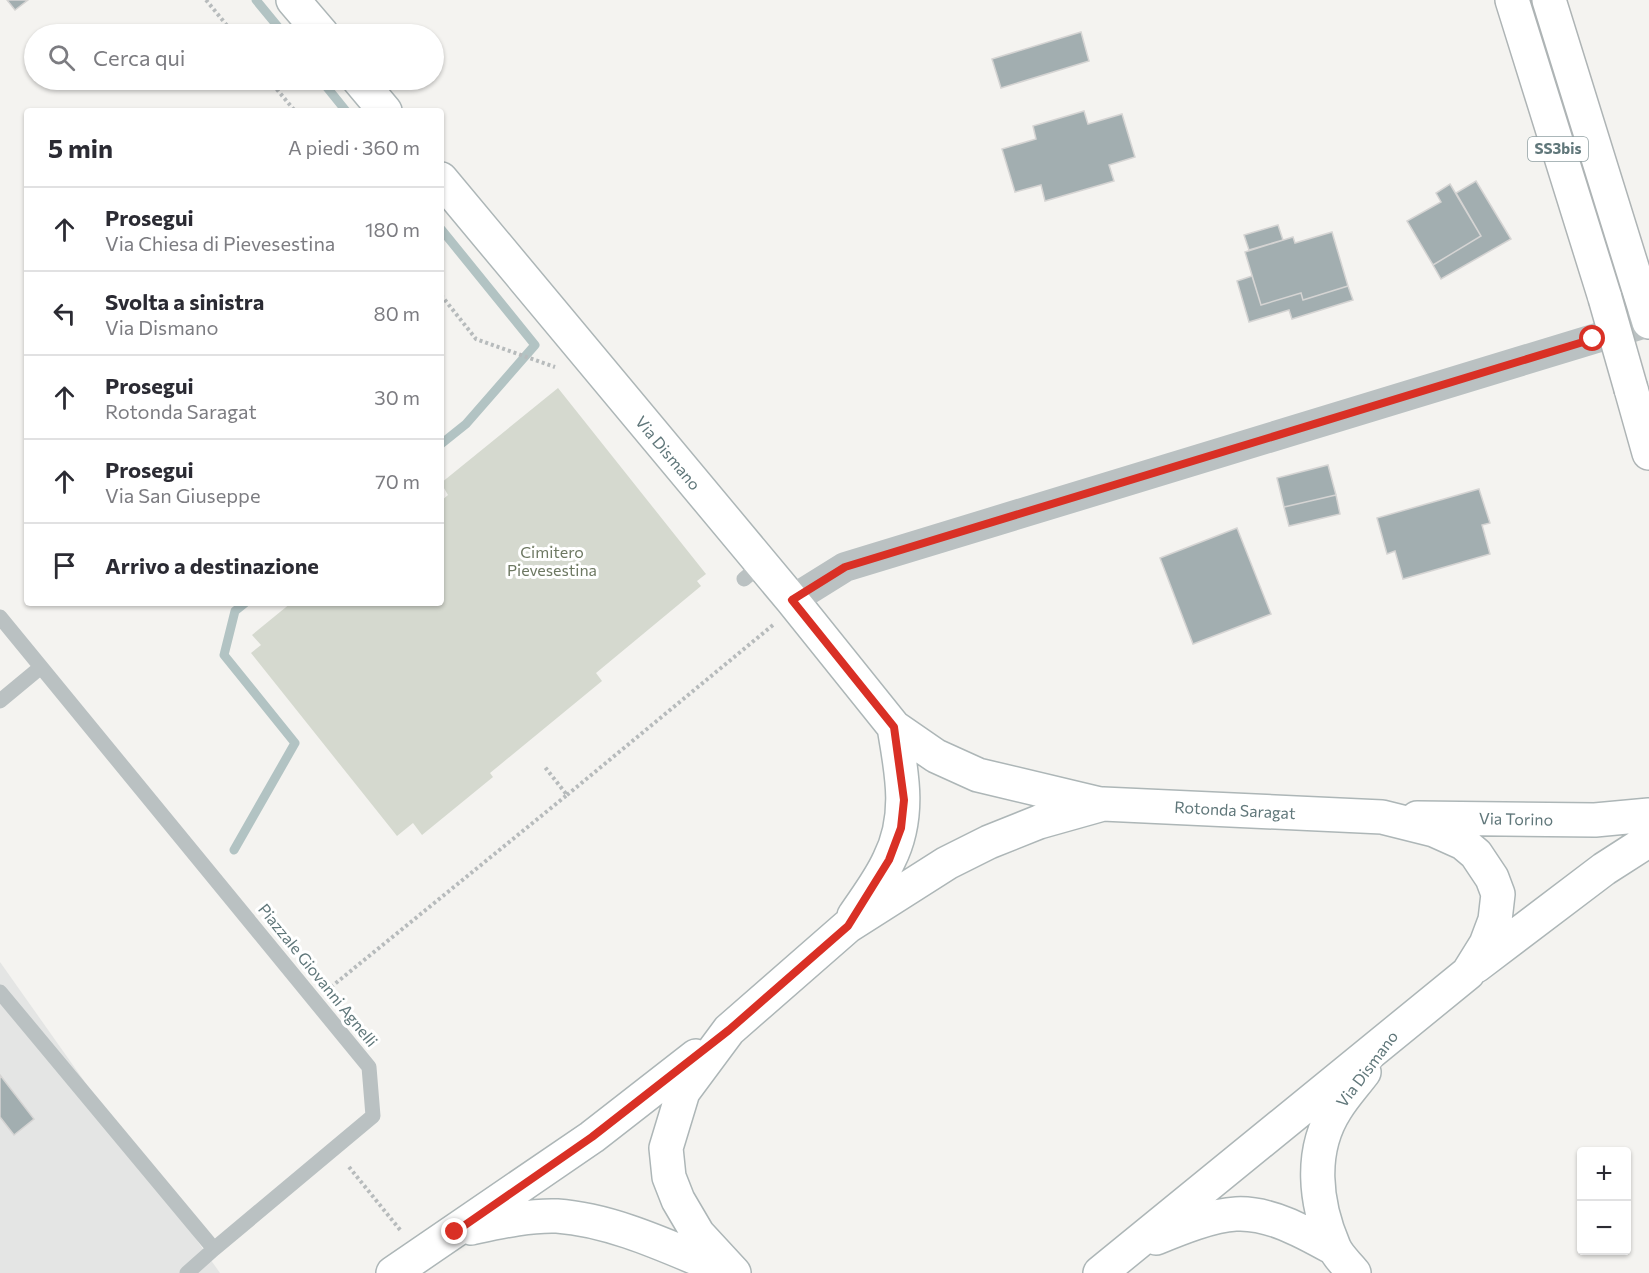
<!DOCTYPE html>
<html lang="it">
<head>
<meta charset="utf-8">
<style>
  :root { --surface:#fff; --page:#f7f7f7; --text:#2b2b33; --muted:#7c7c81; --line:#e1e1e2 }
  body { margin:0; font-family:Commissioner,sans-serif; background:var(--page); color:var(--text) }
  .controls { position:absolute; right:18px; bottom:18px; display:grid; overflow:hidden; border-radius:6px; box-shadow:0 2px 4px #0004 }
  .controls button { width:54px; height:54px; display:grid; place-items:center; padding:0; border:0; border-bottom:2px solid var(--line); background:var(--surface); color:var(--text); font:30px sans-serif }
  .stop { position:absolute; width:18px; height:18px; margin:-14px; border:4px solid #d93025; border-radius:50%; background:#fff }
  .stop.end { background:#d93025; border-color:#fff; box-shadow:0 2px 6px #0008 }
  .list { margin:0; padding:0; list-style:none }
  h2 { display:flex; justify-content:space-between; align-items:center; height:78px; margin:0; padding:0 24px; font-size:26px }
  h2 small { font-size:20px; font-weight:400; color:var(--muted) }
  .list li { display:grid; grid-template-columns:39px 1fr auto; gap:18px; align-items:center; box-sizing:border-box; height:84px; padding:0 24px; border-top:2px solid var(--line) }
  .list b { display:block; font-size:22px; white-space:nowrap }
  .list p { margin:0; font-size:20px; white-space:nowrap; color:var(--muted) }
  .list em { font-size:20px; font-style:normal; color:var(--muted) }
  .icon { flex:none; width:33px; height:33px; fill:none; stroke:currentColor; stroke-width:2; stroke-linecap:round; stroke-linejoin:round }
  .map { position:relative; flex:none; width:1649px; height:1273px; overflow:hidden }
  .search { position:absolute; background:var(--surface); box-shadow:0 2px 4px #0004; left:24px; top:24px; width:420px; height:66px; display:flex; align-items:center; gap:15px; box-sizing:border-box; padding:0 21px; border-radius:33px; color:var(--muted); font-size:22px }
  .panel { position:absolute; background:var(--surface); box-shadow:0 2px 4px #0004; left:24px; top:108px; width:420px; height:498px; border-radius:6px }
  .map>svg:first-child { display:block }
</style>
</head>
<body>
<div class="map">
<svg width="1649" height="1273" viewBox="0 0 1649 1273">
  <rect width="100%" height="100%" fill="#f4f3f0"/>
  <path fill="#e4e5e4" d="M0,962l220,311h-220z"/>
  <path fill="#d5d9cf" d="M558,388l148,186 -9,7 4,5 -105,87 6,8 -112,92 3,4 -71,58 -9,-12 -16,13 -146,-183 10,-8 -9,-10 39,-32h150v-102l7,-6 -7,-12z"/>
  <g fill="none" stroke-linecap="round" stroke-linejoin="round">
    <path stroke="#b2c3c3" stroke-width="9" d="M256,0l28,34
      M321,80l25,31
      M441,229l94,116 -69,79 -25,20
      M234,850l61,-107 -71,-88 11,-44 10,-8"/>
  </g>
  <path fill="#a2aeb0" stroke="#d5d4d3" stroke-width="1.5" d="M7,0h21l-13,10z
    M1081,32l8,29 -88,27 -9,-29z
    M1084,111l4,13 34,-10 13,43 -26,8 5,16 -69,20 -4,-16 -26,7 -13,-43 34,-10 -3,-13z
    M1476,181l35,58 -70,40 -8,-14 48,-29 -25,-43z
    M1450,184l31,52 -48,29 -26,-44 34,-19 -5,-9z
    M1278,225l5,15 -34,10 -5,-15z
    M1332,232l16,54 -45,14 -2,-7 -40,12 -16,-53 48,-15 2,6z
    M1252,276l9,29 40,-12 2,7 45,-14 5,14 -61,19 -3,-9 -40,12 -12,-41z
    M1328,465l8,30 -52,12 -7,-29z
    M1479,489l11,34 -8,2 8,29 -87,25 -8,-28 -8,3 -10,-36z
    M1336,495l4,19 -51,12 -5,-19z
    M1237,528l34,86 -78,30 -33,-86z
    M0,1075l34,44 -20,16 -14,-18z"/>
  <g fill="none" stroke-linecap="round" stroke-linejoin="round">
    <defs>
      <path id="secondary" d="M293,0l29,34
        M359,80l26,31
        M441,179l351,421 102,127 42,29 42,19 122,29
        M1417,818l178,2 54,-5
        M854,916c12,-18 26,-36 35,-56 22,-43 13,-87 5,-133
        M1476,966l128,-97 45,-29
        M471,1228c28,-6 58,-13 86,-12 58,4 118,34 170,55
        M1156,1238c22,-9 56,-23 80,-24 34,-2 70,19 99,35
        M393,1273l199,-136 104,-81
        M734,1273l-36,-39 -20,-34 -9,-23 -3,-29 17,-56 46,-62 119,-104 99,-63 42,-21 50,-20 64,-18 279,13 52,13 29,13 13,11 16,24 6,16 -3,26 -9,24 -18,29 -368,300
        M1354,1273c-6,-8 -16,-16 -20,-26 -19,-44 -25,-96 2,-138 8,-13 19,-25 28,-37"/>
      <path id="highway" d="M1512,0l93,298
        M1549,0l100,322
        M1631,389l18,64"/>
    </defs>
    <use href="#secondary" stroke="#adb6b7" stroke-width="36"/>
    <use href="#highway" stroke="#aeb4b5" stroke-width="36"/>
    <path stroke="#b7bbbc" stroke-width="4" stroke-dasharray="3 3" stroke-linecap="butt" d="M206,0l28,34
      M269,80l26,31
      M441,295l35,44 79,28
      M567,795l206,-170
      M331,987l236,-192 -23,-29
      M349,1167l52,64"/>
    <path stroke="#bac1c2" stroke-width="15" d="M744,579l18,-15
      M0,617l369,450 4,49 -159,133 -214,-257
      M0,701l41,-34
      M187,1273l27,-24"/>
    <path stroke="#bac1c2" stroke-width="30" d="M792,600l53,-33 804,-245"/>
    <use href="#secondary" stroke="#fff" stroke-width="33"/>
    <use href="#highway" stroke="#fff" stroke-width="33"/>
    <defs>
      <path id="highway-bridge" d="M1605,298l26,91"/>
    </defs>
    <use href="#highway-bridge" stroke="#aeb4b5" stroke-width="36" stroke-linecap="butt"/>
    <use href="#highway-bridge" stroke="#fff" stroke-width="33"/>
  </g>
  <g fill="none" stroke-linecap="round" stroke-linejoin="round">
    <path stroke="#d93025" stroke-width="8" d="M455,1232l137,-95 137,-107 119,-104 41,-66 12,-32 3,-28 -10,-73 -102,-127 53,-33 748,-228"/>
  </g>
  <g text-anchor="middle" stroke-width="6" stroke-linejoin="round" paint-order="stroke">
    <rect fill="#fff" stroke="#90a0a2" stroke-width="1.5" x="1528" y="137" width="60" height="24" rx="4.5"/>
    <g font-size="15" font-weight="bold" fill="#60777a">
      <text x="1558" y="154">SS3bis</text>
    </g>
    <g font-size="16" fill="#60777a" stroke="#fff">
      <text transform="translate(668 453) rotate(50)" y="6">Via Dismano</text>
      <text transform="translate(1235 810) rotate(3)" y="6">Rotonda Saragat</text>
      <text transform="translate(1516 819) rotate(1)" y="6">Via Torino</text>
      <text transform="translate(318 975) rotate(51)" y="6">Piazzale Giovanni Agnelli</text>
      <text transform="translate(1367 1069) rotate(-53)" y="6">Via Dismano</text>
    </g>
    <g font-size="16" fill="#6d7862" stroke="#fff">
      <text x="552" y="558">Cimitero<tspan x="552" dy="18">Pievesestina</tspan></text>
    </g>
  </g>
</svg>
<div class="controls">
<button>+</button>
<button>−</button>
</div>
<div class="stop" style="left:1593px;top:339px"></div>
<div class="stop end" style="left:455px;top:1232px"></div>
<div class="search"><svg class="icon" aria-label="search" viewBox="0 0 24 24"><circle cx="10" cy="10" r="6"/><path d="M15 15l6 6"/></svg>Cerca qui</div>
<section class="panel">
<h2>5 min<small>A piedi · 360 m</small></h2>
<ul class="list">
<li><svg class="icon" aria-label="ahead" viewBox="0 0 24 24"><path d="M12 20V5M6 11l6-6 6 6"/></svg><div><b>Prosegui</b><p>Via Chiesa di Pievesestina</p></div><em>180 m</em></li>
<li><svg class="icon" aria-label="left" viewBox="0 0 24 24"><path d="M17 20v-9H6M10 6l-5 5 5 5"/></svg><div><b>Svolta a sinistra</b><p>Via Dismano</p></div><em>80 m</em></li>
<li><svg class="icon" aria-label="ahead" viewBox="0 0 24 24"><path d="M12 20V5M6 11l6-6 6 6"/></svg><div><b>Prosegui</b><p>Rotonda Saragat</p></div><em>30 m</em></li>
<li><svg class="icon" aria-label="ahead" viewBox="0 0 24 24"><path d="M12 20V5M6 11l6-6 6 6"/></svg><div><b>Prosegui</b><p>Via San Giuseppe</p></div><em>70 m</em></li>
<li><svg class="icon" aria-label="arrive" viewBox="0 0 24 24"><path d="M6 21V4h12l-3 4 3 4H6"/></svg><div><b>Arrivo a destinazione</b></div></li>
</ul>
</section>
</div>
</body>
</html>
